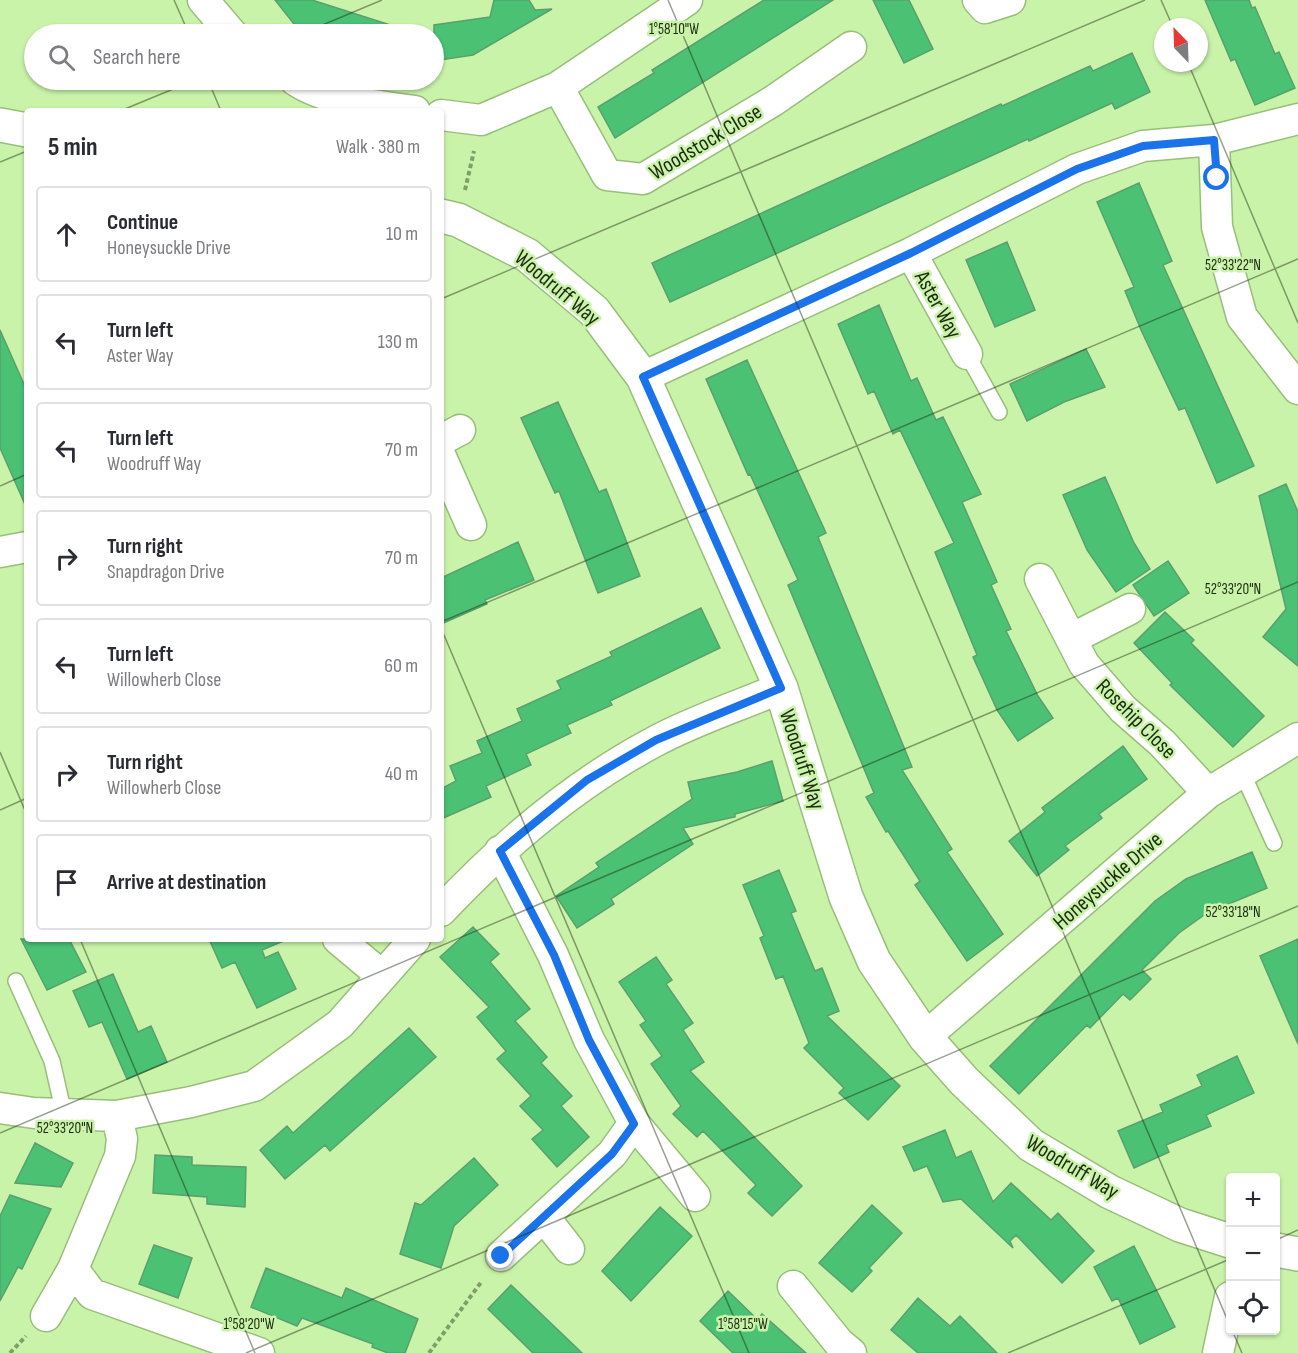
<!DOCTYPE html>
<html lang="en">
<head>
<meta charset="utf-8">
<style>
  :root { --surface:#fff; --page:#f7f7f7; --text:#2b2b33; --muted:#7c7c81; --line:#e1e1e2 }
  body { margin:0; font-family:"Sofia Sans Condensed",sans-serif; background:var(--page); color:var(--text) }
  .controls { position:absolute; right:18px; bottom:18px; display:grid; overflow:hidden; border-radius:6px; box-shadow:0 2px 4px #0004 }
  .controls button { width:54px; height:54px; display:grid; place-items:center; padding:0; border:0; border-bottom:2px solid var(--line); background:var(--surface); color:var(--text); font:30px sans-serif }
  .compass { position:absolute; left:1154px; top:18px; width:54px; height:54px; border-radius:50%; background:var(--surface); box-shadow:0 2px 4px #0004; rotate:337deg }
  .stop { position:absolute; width:18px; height:18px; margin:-14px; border:4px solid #1a73e8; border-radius:50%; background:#fff }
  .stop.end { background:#1a73e8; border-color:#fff; box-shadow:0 2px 6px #0008 }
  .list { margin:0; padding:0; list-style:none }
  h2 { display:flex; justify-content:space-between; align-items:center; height:78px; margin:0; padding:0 24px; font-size:26px }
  h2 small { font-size:20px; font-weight:400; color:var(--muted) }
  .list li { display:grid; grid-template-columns:39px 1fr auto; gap:18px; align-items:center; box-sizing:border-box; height:96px; margin:0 12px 12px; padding:0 12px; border:2px solid var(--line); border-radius:6px }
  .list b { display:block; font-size:22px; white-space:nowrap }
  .list p { margin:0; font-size:20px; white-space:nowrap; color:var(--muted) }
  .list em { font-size:20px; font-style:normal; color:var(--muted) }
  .icon { flex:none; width:33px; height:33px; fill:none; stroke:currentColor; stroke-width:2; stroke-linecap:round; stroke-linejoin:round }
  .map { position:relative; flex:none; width:1298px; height:1353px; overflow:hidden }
  .search { position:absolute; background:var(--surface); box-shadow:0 2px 4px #0004; left:24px; top:24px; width:420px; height:66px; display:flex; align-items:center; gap:15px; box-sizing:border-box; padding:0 21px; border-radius:33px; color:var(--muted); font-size:22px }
  .panel { position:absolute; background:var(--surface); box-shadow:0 2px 4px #0004; left:24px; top:108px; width:420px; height:834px; border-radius:6px }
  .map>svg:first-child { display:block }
</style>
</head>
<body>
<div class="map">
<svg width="1298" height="1353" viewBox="0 0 1298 1353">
  <rect width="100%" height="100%" fill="#caf3aa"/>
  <path fill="#4bc174" stroke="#59a06e" stroke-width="1.5" d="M275,0h37l91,29 -1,5h-100z
    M494,0h35l6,10 17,-1 -79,46 -39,6v-36l56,-8z
    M764,0h69l-218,138 -17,-31 56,-34 -2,-3z
    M873,0h36l24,49 -29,14z
    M1205,0h44l3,8 3,-1 20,47 4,-2 16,36 -40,17 -20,-46 -4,2z
    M1132,53l18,39 -35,17 -3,-6 -83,38 -1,-2 -358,163 -18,-39 349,-159 1,2 88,-40 3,5z
    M1139,183l33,78 -9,4 91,201 -37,17 -32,-75 -6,2 -38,-80 -16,-39 9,-4 -37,-85z
    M1007,242l28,68 -40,17 -29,-67z
    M879,305l32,76 6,-3 19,42 7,-3 38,77 -19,8 35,80 -6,3 20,44 -5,2 32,65 15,22 -35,23 -21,-31 -24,-53 4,-2 -42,-103 19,-9 -54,-113 -7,4 -19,-43 -6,3 -30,-70z
    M0,330l27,61v118l-27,-61z
    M1086,349l19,38 -41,15 -37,19 -17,-37z
    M747,360l79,173 -8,4 94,230 -10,3 50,79 -5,3 56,82 -36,27 -52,-76 5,-4 -32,-50 -2,1 -20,-35 8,-4 -86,-208 10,-5 -48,-106 -2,1 -42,-96z
    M558,402l41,90 7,-3 34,87 -42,17 -39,-102 -4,2 -34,-75z
    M1105,477l29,66 16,26 -34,23 -29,-42 -24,-55z
    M1286,484l12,28v154l-35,-29 23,-28 -27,-113z
    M518,542l16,38 -49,20 2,4 -46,20v-46z
    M1168,561l21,32 -35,23 -21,-31z
    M701,608l19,40 -110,53 2,4 -45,20 4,8 -45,21 5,11 -45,21 5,11 -50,22v-30l15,-8 -6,-15 32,-13 -5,-12 45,-20 -5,-12 44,-20 -4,-8 55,-25 -2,-4z
    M1165,612l29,28 -3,3 73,73 -31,31 -63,-62 2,-2 -38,-40z
    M1123,746l24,33 -48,35 3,4 -37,28 4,4 -32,26 -28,-35 36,-29 -3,-4z
    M772,761l11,40 -48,13v3l-52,11 10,16 -82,55 3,5 -37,24 -21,-32 43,-29 -3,-4 96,-64 -4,-17 49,-10z
    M1252,852l15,36 -60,25 -28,20 -37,37 9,9 -21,21 -7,-6 -33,34 -3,-3 -68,69 -29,-28 165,-165 31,-22z
    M779,870l17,41 -5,2 24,58 7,-3 17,43 -12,5 73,70 -32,34 -29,-27 5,-5 -40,-40 5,-5 -26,-67 -7,3 -16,-41 4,-2 -21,-51z
    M473,927l26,27 -9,8 40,47 -15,12 32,36 -6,6 31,33 -11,10 28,31 -32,30 -25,-28 11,-9 -23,-24 11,-10 -34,-37 9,-8 -29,-34 12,-10 -49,-50z
    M21,939h48l17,33 -39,18z
    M209,939h79l-26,11 3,8 13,-6 18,37 -39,19 -22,-46 -13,6z
    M1298,939v105l-38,-88z
    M656,957l16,23 -6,4 27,39 -10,7 21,32 -14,9 112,115 -30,30 -24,-23 8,-8 -53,-54 -6,6 -24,-23 8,-8 -30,-42 11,-8 -22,-31 6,-4 -27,-39z
    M113,974l25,58 13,-6 16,36 -40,17 -25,-57 -13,5 -16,-36z
    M409,1028l27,29 -106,94 -5,-6 -40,34 -25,-29 27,-24 6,7z
    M1237,1056l17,37 -48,22 5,11 -45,19 3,7 -35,16 -16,-37 45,-19 -3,-7 42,-19 -5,-11z
    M945,1130l11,28 15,-7 22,51 18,-19 40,37 7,-7 36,38 -32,32 -46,-48 -6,6 3,7 -52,-49 -18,3 -16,-36 -13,5 -11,-24z
    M35,1143l38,20 -12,24 -46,-4z
    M155,1155l37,2v8l54,2 -1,40 -38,-3v-7l-54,-4z
    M474,1158l24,27 -44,41 -13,42 -41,-14 15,-51 6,2z
    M10,1195l41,14 -29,60 -4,-2 -18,34v-85z
    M872,1205l30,28 -33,35 3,3 -20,21 -33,-29z
    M660,1207l32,29 -61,65 -29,-30z
    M154,1245l38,13 -14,40 -39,-14z
    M1134,1246l41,81 -35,17 -22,-46 -6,3 -18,-34z
    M266,1268l76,30 4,-10 72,31 -13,34h-17l-16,-6 1,-3 -71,-26 -5,8 -46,-19z
    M511,1285l71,68h-49l-45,-44z
    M728,1291l30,29 4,-6 44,39h-73l-33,-32z
    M918,1298l32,28 10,-10 37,37h-79l-27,-23z"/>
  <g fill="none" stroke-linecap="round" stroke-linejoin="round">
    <defs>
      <path id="lane" d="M967,354l32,58
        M1242,772l32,71
        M16,981l36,80 12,53"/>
      <path id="street" d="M203,0l29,34
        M978,0l7,8 25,-8
        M295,80c31,21 83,26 120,31
        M558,87l49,88 36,4 130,-78 78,-54
        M441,115l40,5 77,-33 129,-87
        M1214,140l3,87 25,90 56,72
        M911,253l56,101
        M643,377l268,-124 166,-84 66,-23 71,-6 84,-21
        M441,440l19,-10
        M441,457l30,68
        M0,552l27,-5
        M1040,579l44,85 39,45 39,34 46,50
        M1071,639l59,-30
        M500,851l53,104 36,85 45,83 61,73
        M441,911c63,-67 132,-126 213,-169 40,-22 85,-36 127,-54
        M338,939l43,36
        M925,1037l283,-244 90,-55
        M0,1108l34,5 83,3 74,-14 63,-16 86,-62 75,-85
        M544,1217l25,32
        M501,1256l111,-102 22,-31
        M73,1269l19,25 167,59
        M793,1286l46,57 12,10
        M46,1316l27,-47 47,-113 2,-17 -5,-23
        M1218,1353l12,-56"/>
      <path id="secondary" d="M0,125l27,5
        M441,216l17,4 69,35 67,56 49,66 138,311 65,209 28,64 51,76 39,44 67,64 79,47 70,33 50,16
        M1276,1250l22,4"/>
    </defs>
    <use href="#lane" stroke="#98bf78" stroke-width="18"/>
    <use href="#street" stroke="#98bf78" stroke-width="33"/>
    <use href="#secondary" stroke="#98bf78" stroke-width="36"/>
    <path stroke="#809e68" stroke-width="4" stroke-dasharray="4.5 3" stroke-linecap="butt" d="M465,190l9,-39
      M10,1353l16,-17
      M429,1353l53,-72"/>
    <use href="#lane" stroke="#fff" stroke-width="15"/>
    <use href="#street" stroke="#fff" stroke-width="30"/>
    <use href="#secondary" stroke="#fff" stroke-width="33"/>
  </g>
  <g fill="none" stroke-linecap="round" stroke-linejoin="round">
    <path stroke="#1a73e8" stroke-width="8" d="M501,1256l111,-102 22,-30 -45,-84 -35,-85 -54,-104 87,-71 69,-40 125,-52 -138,-311 268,-124 166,-84 66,-23 71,-6 3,38"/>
  </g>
  <path fill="none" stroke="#1c2b0f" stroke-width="1.5" stroke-opacity="0.45" d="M174,0l15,34M668,0l562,1326M1161,0l12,27M301,34l81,-34M1188,63l110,260M208,80l13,31M120,111l75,-31M0,162l27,-11M441,299l704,-299M0,486l27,-12M441,622l857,-363M441,628l308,725M0,752l27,63M0,810l27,-12M80,939l175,414M0,1133l1298,-551M1276,1240l22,-10M1232,1330l10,23M246,1353l1052,-447M1008,1353l222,-94"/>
  <g text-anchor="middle" stroke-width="5" stroke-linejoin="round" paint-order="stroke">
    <g font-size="22" fill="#1c2b0f" stroke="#caf3aa">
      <text transform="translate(705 141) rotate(-31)" y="8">Woodstock Close</text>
      <text transform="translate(558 287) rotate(40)" y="8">Woodruff Way</text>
      <text transform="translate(939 304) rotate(61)" y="8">Aster Way</text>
      <text transform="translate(1137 718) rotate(45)" y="8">Rosehip Close</text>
      <text transform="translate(803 759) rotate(72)" y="8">Woodruff Way</text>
      <text transform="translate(1107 880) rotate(-41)" y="8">Honeysuckle Drive</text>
      <text transform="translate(1073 1166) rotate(31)" y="8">Woodruff Way</text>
    </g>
  </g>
  <g font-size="15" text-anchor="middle" fill="#1c2b0f" stroke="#caf3aa" stroke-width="5" stroke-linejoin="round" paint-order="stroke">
    <text x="674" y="34">1°58'10"W</text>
    <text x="1233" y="270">52°33'22"N</text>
    <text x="1233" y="594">52°33'20"N</text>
    <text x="1233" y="917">52°33'18"N</text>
    <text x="65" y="1133">52°33'20"N</text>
    <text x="249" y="1329">1°58'20"W</text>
    <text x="743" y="1329">1°58'15"W</text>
  </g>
</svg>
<div class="controls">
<button>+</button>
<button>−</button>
<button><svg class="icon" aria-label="locate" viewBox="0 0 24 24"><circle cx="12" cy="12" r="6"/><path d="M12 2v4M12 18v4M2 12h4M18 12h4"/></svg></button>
</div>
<svg class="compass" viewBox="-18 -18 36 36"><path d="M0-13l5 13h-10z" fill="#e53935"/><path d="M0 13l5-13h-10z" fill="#7c7c81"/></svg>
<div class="stop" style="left:1217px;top:178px"></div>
<div class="stop end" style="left:501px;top:1256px"></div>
<div class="search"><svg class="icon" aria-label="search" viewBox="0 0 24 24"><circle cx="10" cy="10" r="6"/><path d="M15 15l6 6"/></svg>Search here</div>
<section class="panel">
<h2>5 min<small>Walk · 380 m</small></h2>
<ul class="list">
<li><svg class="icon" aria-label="ahead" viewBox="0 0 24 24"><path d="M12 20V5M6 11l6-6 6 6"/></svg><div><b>Continue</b><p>Honeysuckle Drive</p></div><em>10 m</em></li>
<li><svg class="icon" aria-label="left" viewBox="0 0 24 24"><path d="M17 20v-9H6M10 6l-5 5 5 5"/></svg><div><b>Turn left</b><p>Aster Way</p></div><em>130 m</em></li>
<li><svg class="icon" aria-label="left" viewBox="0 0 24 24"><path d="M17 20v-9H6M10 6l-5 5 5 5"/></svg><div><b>Turn left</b><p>Woodruff Way</p></div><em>70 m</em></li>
<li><svg class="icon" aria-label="right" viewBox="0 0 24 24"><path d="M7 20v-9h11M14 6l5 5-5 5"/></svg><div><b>Turn right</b><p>Snapdragon Drive</p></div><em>70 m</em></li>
<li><svg class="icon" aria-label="left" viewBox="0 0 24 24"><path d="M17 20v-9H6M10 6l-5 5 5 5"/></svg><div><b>Turn left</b><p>Willowherb Close</p></div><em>60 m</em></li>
<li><svg class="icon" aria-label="right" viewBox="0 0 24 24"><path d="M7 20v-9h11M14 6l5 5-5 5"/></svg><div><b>Turn right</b><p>Willowherb Close</p></div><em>40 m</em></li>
<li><svg class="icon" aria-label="arrive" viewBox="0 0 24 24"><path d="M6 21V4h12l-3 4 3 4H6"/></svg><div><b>Arrive at destination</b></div></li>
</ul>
</section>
</div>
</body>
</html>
